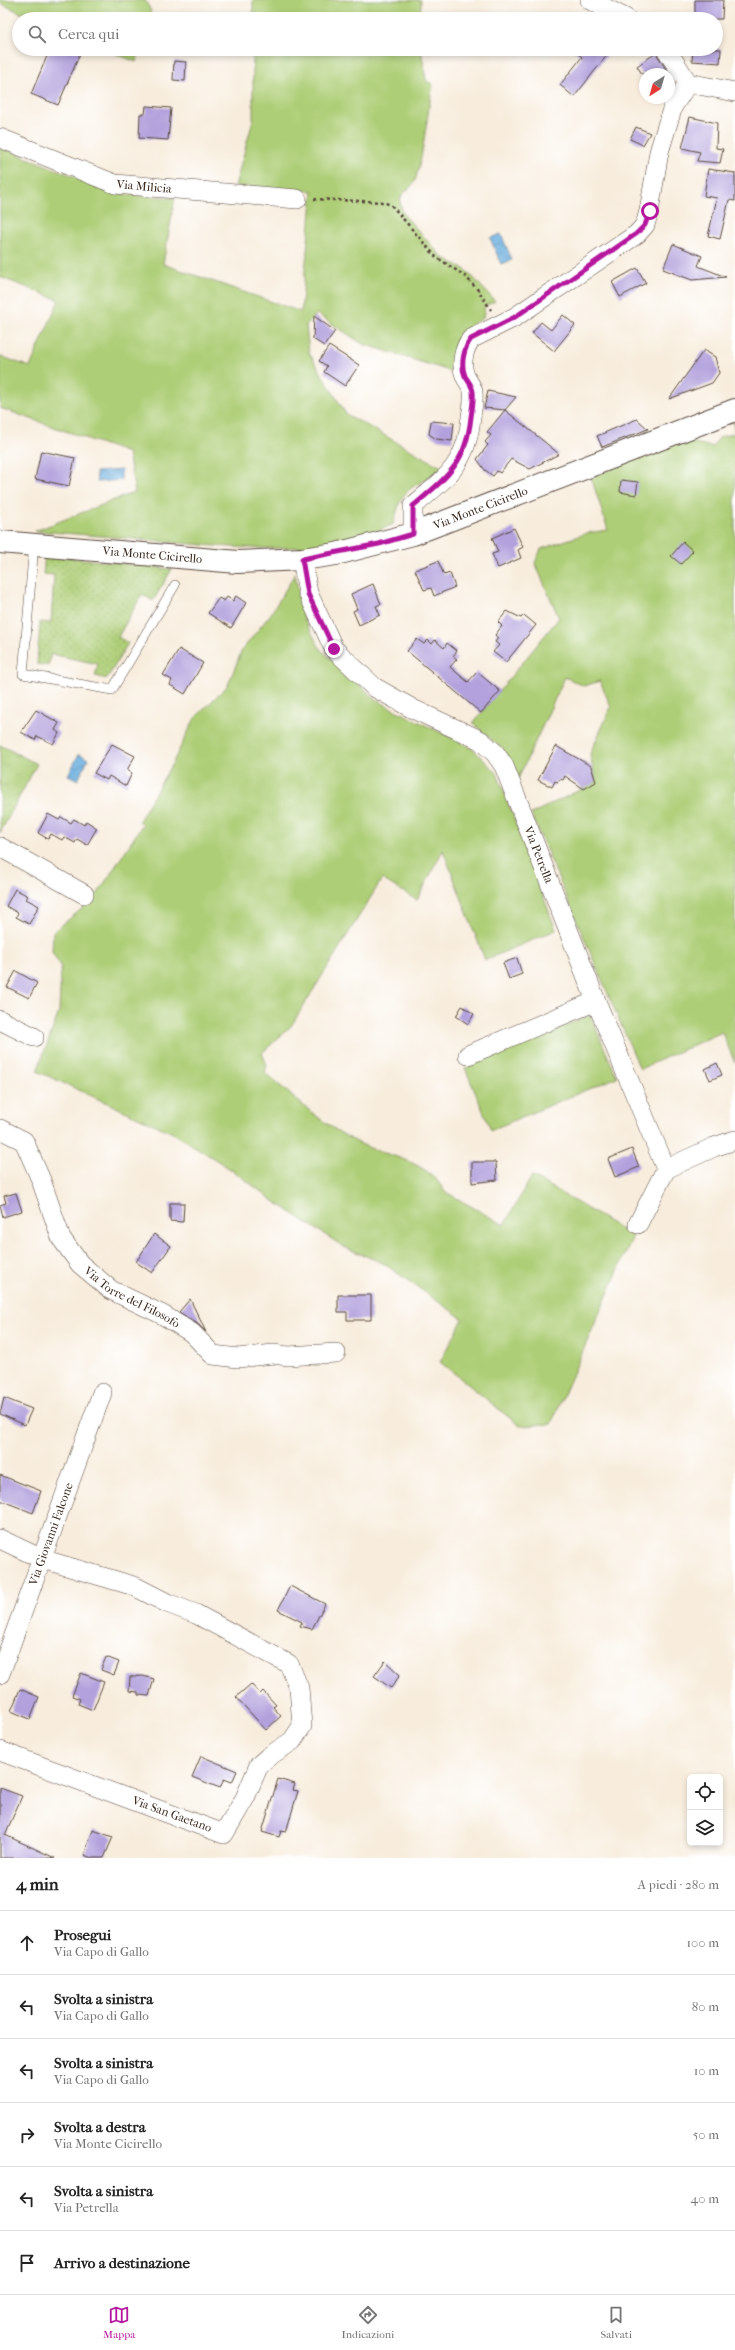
<!DOCTYPE html>
<html lang="it">
<head>
<meta charset="utf-8">
<style>
  :root { --surface:#fff; --page:#f6f6f6; --text:#222; --muted:#767676; --line:#e0e0e0; --accent:#b5179e }
  body { margin:0; font-family:"IM FELL French Canon",serif; background:var(--page); color:var(--text) }
  .controls { position:absolute; right:12px; bottom:12px; display:grid; overflow:hidden; border-radius:6px; box-shadow:0 2px 6px #0003 }
  .controls button { width:36px; height:36px; display:grid; place-items:center; padding:0; border:0; border-bottom:1px solid var(--line); background:var(--surface); color:var(--text); font:20px sans-serif }
  .compass { position:absolute; left:639px; top:68px; width:36px; height:36px; border-radius:50%; background:var(--surface); box-shadow:0 2px 6px #0003; rotate:217deg }
  .stop { position:absolute; width:12px; height:12px; margin:-9px; border:3px solid #b5179e; border-radius:50%; background:#fff }
  .stop.end { background:#b5179e; border-color:#fff; box-shadow:0 1px 4px #0008 }
  .list { margin:0; padding:0; list-style:none }
  h2 { display:flex; justify-content:space-between; align-items:center; height:52px; margin:0; padding:0 16px; font-size:17px }
  h2 small { font-size:13px; font-weight:400; color:var(--muted) }
  .list li { display:grid; grid-template-columns:26px 1fr auto; gap:12px; align-items:center; box-sizing:border-box; height:64px; padding:0 16px; border-top:1px solid var(--line) }
  .list b { display:block; font-size:15px; white-space:nowrap }
  .list p { margin:0; font-size:13px; white-space:nowrap; color:var(--muted) }
  .list em { font-size:13px; font-style:normal; color:var(--muted) }
  .icon { flex:none; width:22px; height:22px; fill:none; stroke:currentColor; stroke-width:2; stroke-linecap:round; stroke-linejoin:round }
  .map { position:relative; flex:none; width:735px; height:1858px; overflow:hidden }
  .search { position:absolute; background:var(--surface); box-shadow:0 2px 6px #0003; left:12px; right:12px; top:12px; height:44px; display:flex; align-items:center; gap:10px; box-sizing:border-box; padding:0 14px; border-radius:22px; color:var(--muted); font-size:15px }
  .sheet { height:436px; background:var(--surface) }
  nav { display:flex; justify-content:space-around; align-items:center; box-sizing:border-box; height:56px; border-top:1px solid var(--line); background:var(--surface); font-size:11px; color:var(--muted) }
  nav a { display:grid; justify-items:center; gap:2px }
  nav .on { color:var(--accent) }
  .map>svg:first-child { display:block }
</style>
</head>
<body>
<div class="map">
<svg width="735" height="1858" viewBox="0 0 735 1858">
  <defs>
    <pattern id="park-tufts" width="24" height="20" patternUnits="userSpaceOnUse"><rect width="24" height="20" fill="#adce76"/><path d="M3 7l-1-3M5 7V3M7 7l1-3M15 17l-1-3M17 17v-4M19 17l1-3" fill="none" stroke="#96b166"/></pattern>
    <pattern id="garden-dots" width="8" height="8" patternUnits="userSpaceOnUse"><rect width="8" height="8" fill="#adce76"/><path d="M2 2h.1M6 6h.1" fill="none" stroke="#96b166" stroke-width="1.8" stroke-linecap="round"/></pattern>
    <pattern id="water-waves" width="16" height="10" patternUnits="userSpaceOnUse"><rect width="16" height="10" fill="#69aedf"/><path d="M0 5q4-4 8 0t8 0" fill="none" stroke="#588eb4"/></pattern>
  </defs>
  <rect width="100%" height="100%" fill="#fff"/>
  <filter id="ink" filterUnits="userSpaceOnUse"><feTurbulence type="fractalNoise" baseFrequency=".025" numOctaves="2"/><feDisplacementMap in="SourceGraphic" scale="8" xChannelSelector="R" yChannelSelector="G"/><feConvolveMatrix kernelMatrix="1 2 1 2 8 2 1 2 1" color-interpolation-filters="sRGB"/></filter>
  <filter id="wash" filterUnits="userSpaceOnUse"><feTurbulence type="fractalNoise" baseFrequency=".012" numOctaves="4" result="noise"/><feDisplacementMap in="SourceGraphic" scale="16" xChannelSelector="R" yChannelSelector="G"/><feGaussianBlur stdDeviation="0.9" result="paint"/><feColorMatrix in="noise" values="0 0 0 0 0 0 0 0 0 0 0 0 0 0 0 0 0 1.4 0 .05"/><feComposite in="paint" operator="in"/></filter>
  <g filter="url(#wash)">
    <rect width="100%" height="100%" fill="#f8eddd"/>
    <path fill="#adce76" stroke="#747c4a" d="M0,0h145l6,11 -2,8h-115l-34,-16z
      M253,0h168l-1,19h-167z
      M105,49h35l-4,13z
      M253,49h168l5,31 7,5c-6,29 -9,66 -17,93 -6,18 -23,10 -12,37l38,42 24,13 29,31 -10,5 -2,12c-7,5 -20,11 -24,20 -6,12 0,21 -9,33l-87,-27 -46,-30 -11,11 3,28 37,61 97,54c-12,11 -33,16 -41,30 -4,7 -6,18 -9,26 -66,34 -154,24 -224,18 -45,-4 -89,-8 -134,-11l100,-39 -7,-39 -128,-45v-52l30,11 29,-67 -59,-23v-130l111,44 19,4 45,3 -12,66 138,48 12,-121 -78,-5 18,-66z
      M733,421h2v642l-13,-31 -82,37 -109,-255 65,-32 -6,-28 21,-47 -11,-26 -16,5 -19,-9 -47,102 -14,-28 -31,-28 86,-105 -24,-55 6,-14 46,-16 21,-3 -17,-53 91,-37 30,7 8,-10 15,-4z
      M295,574l9,45 17,31 53,48 15,9 83,41 25,25 59,157 -71,30 -42,-110 -26,50 -35,-21 -91,147 -29,27 5,12 -2,8c35,29 67,61 110,77 25,8 57,16 69,41l60,34 28,-49 101,60 -82,188 -31,2 -80,-64 23,-43 -80,-56 -39,-16 -69,-45 -43,-32 -57,-36 -138,-63 22,-59 2,-45 -9,-15 1,-20 30,-24 15,-15 45,-69 -4,-3 34,-59 22,-44 33,-33 14,-35 28,-35z
      M590,1015l27,62 -126,53 -26,-62z"/>
    <path fill="url(#park-tufts)" stroke="#747c4a" d="M0,745l37,19 -37,69z"/>
    <path fill="url(#garden-dots)" stroke="#747c4a" d="M45,555l127,14 -19,32 -11,-7 -24,43 10,6 -21,36 -12,-3 3,-12 -47,-10 -3,12 -11,-2 3,-42 11,1 3,-48 -11,-1z"/>
    <path fill="url(#water-waves)" stroke="#526c7e" d="M501,234l11,26 -11,4 -11,-26z
      M121,470v10l-24,2 -1,-10z
      M79,754l9,5 -10,21 -10,-5z"/>
    <g id="blocks">
      <path fill="#b2a1dd" d="M695,0h28l-1,19h-27z
        M50,49h32l-24,56 -27,-11z
        M572,49h40l-38,48 -14,-12 22,-28z
        M693,49h28l-1,14 -28,-2z
        M656,53l13,21h-27l-5,-8z
        M174,61l12,1 -1,19 -12,-1z
        M146,106l25,2 -3,32 -29,-2 1,-24h5z
        M690,117l27,6 -1,25 7,1 -3,14 -23,-2 3,-9 -18,-4z
        M636,127l14,6 -7,12 -13,-6z
        M708,169l27,4v28l-6,-1 -9,39 -12,-3 9,-38 -13,-2z
        M673,244l29,12 -4,10 28,11 -34,3 -29,-11z
        M637,268l9,15 -26,14 -8,-15z
        M563,315l12,10 -21,26 -22,-18 9,-11 10,8z
        M314,316l21,15 -11,15 -11,-7z
        M329,346l30,19 -14,21 -21,-14 3,-6 -8,-5z
        M704,350l11,7 4,16 -7,10 -43,16z
        M488,391l28,6 -11,13 -21,-2z
        M505,410l42,34 12,10 -29,15 -19,-10 -11,14 -3,-2 -4,5 -8,-6 -8,-11 11,-14 -3,-3 6,-7 -4,-3z
        M637,419l11,10 -46,18 -5,-11z
        M431,421l23,2 -2,18 -16,-2 -7,-5z
        M41,451l34,7 -6,28 -34,-7z
        M621,480l17,2 -2,13 -16,-3z
        M514,528l9,19 -5,3 3,8 -23,10 -6,-14 6,-2 -6,-14z
        M683,542l10,9 -12,13 -10,-8z
        M438,561l6,14 6,-2 5,14 -21,9 -3,-8 -7,2 -9,-20z
        M373,584l8,20 -5,2 4,9 -21,10 -6,-14 4,-2 -6,-15z
        M236,596l10,7 -15,25 -23,-15 11,-15 5,3 3,-4 6,4z
        M507,611l14,7 3,-3 12,10 -30,37 -13,-10 6,-7 -4,-3 3,-4 -3,-3 7,-9 -4,-4z
        M417,639l7,5 4,-4 4,4 3,-4 9,8 3,-5 10,8 -4,5 4,3 -7,8 18,15 9,-10 23,19 -19,22 -74,-62z
        M179,649l24,14 -18,31 -15,-9 2,-5 -9,-5z
        M36,710l23,13 -4,7 4,3 -6,11 -16,-8 -2,4 -14,-8z
        M112,744l23,12 -8,14 5,3 -6,13 -17,-10 -2,4 -13,-7z
        M556,746l35,20 5,16 -12,7 -19,-13 -2,4 -3,-1 -2,3 -3,-1 -3,6 -14,-7z
        M48,814l11,6 2,-3 10,6 3,-4 10,6 2,-4 11,7 -10,17 -10,-6 -2,4 -11,-6 -2,3 -11,-6 -3,5 -10,-6z
        M15,889l13,7 -2,3 13,7 -10,18 -13,-7 2,-4 -12,-7z
        M517,958l5,16 -13,5 -6,-16z
        M16,971l21,12 -8,15 -22,-11z
        M462,1006l12,8 -6,10 -12,-8z
        M717,1063l5,12 -12,5 -5,-11z
        M632,1149l7,18 -24,10 -7,-18z
        M472,1162h24l1,18 -25,3z
        M16,1193l6,18 -19,6 -3,-12 6,-2 -2,-7z
        M170,1203h14l-1,19 -13,-1z
        M154,1234l17,12 -19,27 -16,-11z
        M338,1295h33v25h-24v-8h-9z
        M190,1299l16,33 -8,-8 -19,-12z
        M4,1398l28,11 -7,16 -25,-11z
        M0,1475l41,16 -8,22 -33,-13z
        M290,1586l35,18 -13,25 -12,-3 2,-4 -24,-12z
        M106,1657l13,5 -5,13 -13,-5z
        M385,1661l15,14 -9,13 -17,-12z
        M81,1673l23,9 -11,28 -15,-6 2,-5 -8,-3z
        M143,1676l11,3 -5,17 -11,-1v-3l-9,-1 1,-14z
        M251,1684l9,10 3,-3 13,14 -3,2 8,9 -15,14 -30,-33z
        M20,1689l19,8 -9,22 -19,-8z
        M201,1756l36,15 -5,11 -8,-3 -4,9 -28,-11z
        M278,1779l17,5 -2,6 5,1 -12,41 -5,-1 -2,6 -17,-5z
        M0,1788l22,8 -17,39 50,23h-55z
        M93,1830l20,7 -9,21h-12l-8,-3z"/>
    </g>
  </g>
  <g filter="url(#ink)">
    <use href="#blocks" fill-opacity="0" stroke="#57473b" stroke-width="1"/>
    <g fill="none" stroke-linecap="round" stroke-linejoin="round">
      <defs>
        <path id="service" d="M34,544l-11,130 89,16 63,-105"/>
        <g id="minor">
          <path d="M590,0l37,19"/>
          <path d="M666,49l22,34 47,9"/>
          <path id="s1" d="M0,138l115,46 182,15"/>
          <path d="M413,534v-28c34,-29 54,-42 58,-89 1,-8 3,-17 2,-25 0,-5 -6,-11 -8,-16 -5,-12 -1,-28 6,-37l44,-22 122,-83 8,-9 4,-14 10,-59 14,-46 15,-23"/>
          <path id="s2" d="M302,559l6,34 26,56 40,38 39,22 67,31 15,13 9,13 92,235 70,168 -28,55"/>
          <path d="M0,847l84,47"/>
          <path d="M0,1020l34,17"/>
          <path d="M468,1055l128,-54"/>
          <path id="s3" d="M0,1129l24,12 17,39 20,58 19,26 31,26 52,25 29,18 21,22 25,3 35,-4 15,2 48,-3"/>
          <path d="M666,1169l48,-22 21,-7"/>
          <path d="M0,1539l42,20 92,27 33,17 29,11 93,50 10,24 3,38 -10,15 -24,16 -9,8 -14,33 -21,36 -224,-83"/>
          <path id="s4" d="M0,1674l102,-281"/>
        </g>
        <g id="tertiary">
          <path id="s5" d="M0,542l238,20 64,-3 34,-5 77,-20 322,-124"/>
        </g>
      </defs>
      <use href="#service" stroke="#57473b" stroke-width="10"/>
      <use href="#minor" stroke="#57473b" stroke-width="20"/>
      <use href="#tertiary" stroke="#57473b" stroke-width="24"/>
      <path stroke="#57473b" stroke-width="2.5" stroke-dasharray="3 3" stroke-linecap="butt" d="M314,199l70,3 8,4 44,51 29,19 13,14 13,20"/>
      <use href="#service" stroke="#fff" stroke-width="9"/>
      <use href="#minor" stroke="#fff" stroke-width="19"/>
      <use href="#tertiary" stroke="#fff" stroke-width="22"/>
    </g>
  </g>
  <g fill="none" stroke-linecap="round" stroke-linejoin="round" filter="url(#ink)">
    <path stroke="#b5179e" stroke-width="5" d="M334,649l-26,-55 -6,-35 77,-15 34,-10v-28c34,-29 53,-42 58,-89 1,-8 3,-17 2,-25 0,-5 -5,-11 -8,-16 -5,-12 -1,-28 6,-37l44,-22 121,-83 9,-9 5,-14"/>
  </g>
  <g text-anchor="middle" stroke-width="3" stroke-linejoin="round" paint-order="stroke">
    <g font-size="12" fill="#3b2a1e" stroke="#fff">
      <text dy="4" stroke="none"><textPath href="#s1" startOffset="153">Via Milicia</textPath></text>
      <text dy="4" stroke="none"><textPath href="#s5" startOffset="489">Via Monte Cicirello</textPath></text>
      <text dy="4" stroke="none"><textPath href="#s5" startOffset="153">Via Monte Cicirello</textPath></text>
      <text dy="4" stroke="none"><textPath href="#s2" startOffset="401">Via Petrella</textPath></text>
      <text dy="4" stroke="none"><textPath href="#s3" startOffset="225">Via Torre del Filosofo</textPath></text>
      <text dy="4" stroke="none"><textPath href="#s4" startOffset="149">Via Giovanni Falcone</textPath></text>
      <text transform="translate(172 1814) rotate(20)" y="4">Via San Gaetano</text>
    </g>
  </g>
</svg>
<div class="controls">
<button><svg class="icon" aria-label="locate" viewBox="0 0 24 24"><circle cx="12" cy="12" r="6"/><path d="M12 2v4M12 18v4M2 12h4M18 12h4"/></svg></button>
<button><svg class="icon" aria-label="layers" viewBox="0 0 24 24"><path d="M12 4l9 5-9 5-9-5zM3 14l9 5 9-5"/></svg></button>
</div>
<svg class="compass" viewBox="-18 -18 36 36"><path d="M0-13l5 13h-10z" fill="#e53935"/><path d="M0 13l5-13h-10z" fill="#767676"/></svg>
<div class="stop" style="left:650px;top:211px"></div>
<div class="stop end" style="left:334px;top:649px"></div>
<div class="search"><svg class="icon" aria-label="search" viewBox="0 0 24 24"><circle cx="10" cy="10" r="6"/><path d="M15 15l6 6"/></svg>Cerca qui</div>
</div>
<section class="sheet">
<h2>4 min<small>A piedi · 280 m</small></h2>
<ul class="list">
<li><svg class="icon" aria-label="ahead" viewBox="0 0 24 24"><path d="M12 20V5M6 11l6-6 6 6"/></svg><div><b>Prosegui</b><p>Via Capo di Gallo</p></div><em>100 m</em></li>
<li><svg class="icon" aria-label="left" viewBox="0 0 24 24"><path d="M17 20v-9H6M10 6l-5 5 5 5"/></svg><div><b>Svolta a sinistra</b><p>Via Capo di Gallo</p></div><em>80 m</em></li>
<li><svg class="icon" aria-label="left" viewBox="0 0 24 24"><path d="M17 20v-9H6M10 6l-5 5 5 5"/></svg><div><b>Svolta a sinistra</b><p>Via Capo di Gallo</p></div><em>10 m</em></li>
<li><svg class="icon" aria-label="right" viewBox="0 0 24 24"><path d="M7 20v-9h11M14 6l5 5-5 5"/></svg><div><b>Svolta a destra</b><p>Via Monte Cicirello</p></div><em>50 m</em></li>
<li><svg class="icon" aria-label="left" viewBox="0 0 24 24"><path d="M17 20v-9H6M10 6l-5 5 5 5"/></svg><div><b>Svolta a sinistra</b><p>Via Petrella</p></div><em>40 m</em></li>
<li><svg class="icon" aria-label="arrive" viewBox="0 0 24 24"><path d="M6 21V4h12l-3 4 3 4H6"/></svg><div><b>Arrivo a destinazione</b></div></li>
</ul>
</section>
<nav>
<a class="on"><svg class="icon" aria-label="map" viewBox="0 0 24 24"><path d="M3 6l6-2 6 2 6-2v14l-6 2-6-2-6 2zM9 4v14M15 6v14"/></svg>Mappa</a>
<a><svg class="icon" aria-label="directions" viewBox="0 0 24 24"><path d="M12 3l9 9-9 9-9-9zM9 14v-3h6M13 9l2 2-2 2"/></svg>Indicazioni</a>
<a><svg class="icon" aria-label="saved" viewBox="0 0 24 24"><path d="M7 4h10v16l-5-4-5 4z"/></svg>Salvati</a>
</nav>
</body>
</html>
